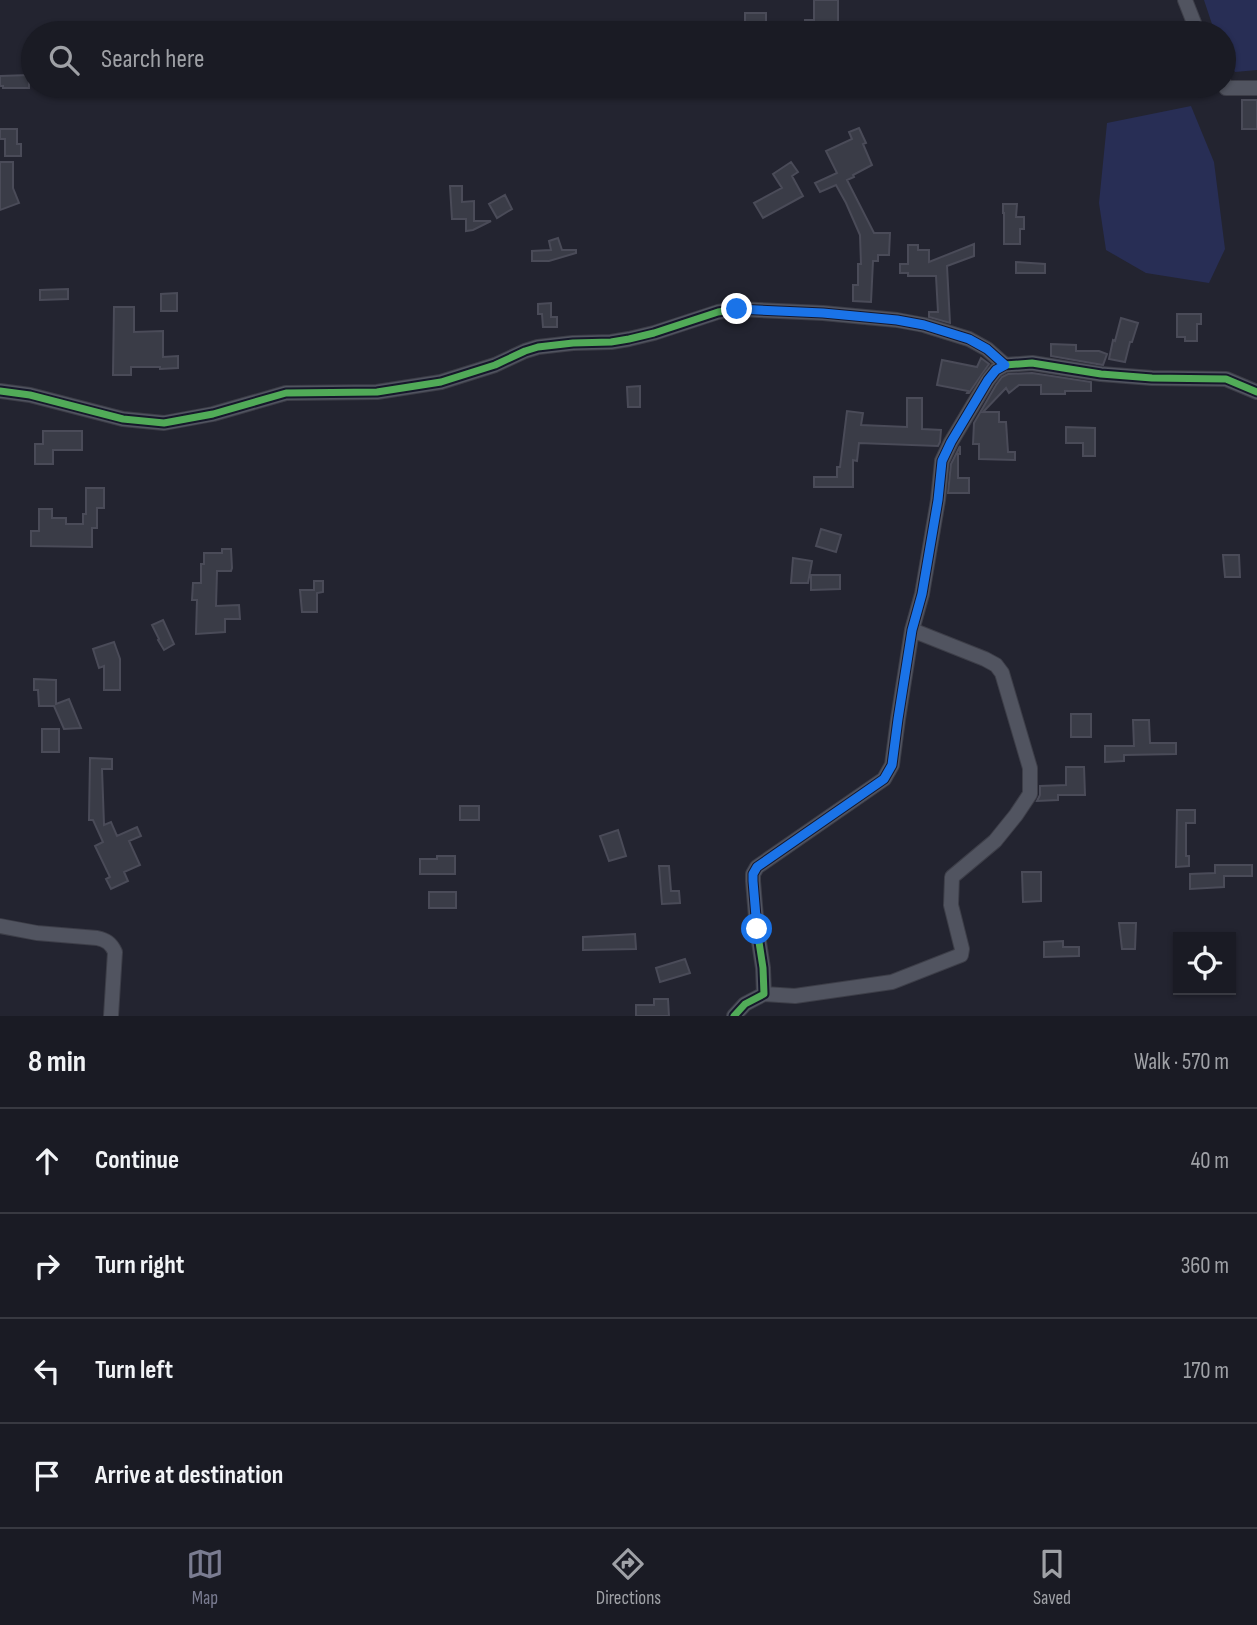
<!DOCTYPE html>
<html lang="en">
<head>
<meta charset="utf-8">
<style>
  :root { --surface:#1a1b24; --page:#23242c; --text:#f1f3f6; --muted:#9fa1a6; --line:#383941; --accent:#7a7c91 }
  body { margin:0; font-family:"Sofia Sans Condensed",sans-serif; background:var(--page); color:var(--text) }
  .controls { position:absolute; right:21px; bottom:21px; display:grid; overflow:hidden; border-radius:0px; box-shadow:0 2px 5px #0004 }
  .controls button { width:63px; height:63px; display:grid; place-items:center; padding:0; border:0; border-bottom:2px solid var(--line); background:var(--surface); color:var(--text); font:35px sans-serif }
  .stop { position:absolute; width:21px; height:21px; margin:-16px; border:5px solid #1a73e8; border-radius:50%; background:#fff }
  .stop.end { background:#1a73e8; border-color:#fff; box-shadow:0 2px 7px #0008 }
  .list { margin:0; padding:0; list-style:none }
  h2 { display:flex; justify-content:space-between; align-items:center; height:91px; margin:0; padding:0 28px; font-size:30px }
  h2 small { font-size:23px; font-weight:400; color:var(--muted) }
  .list li { display:grid; grid-template-columns:46px 1fr auto; gap:21px; align-items:center; box-sizing:border-box; height:105px; padding:0 28px; border-top:2px solid var(--line) }
  .list b { display:block; font-size:26px; white-space:nowrap }
  .list em { font-size:23px; font-style:normal; color:var(--muted) }
  .icon { flex:none; width:38px; height:38px; fill:none; stroke:currentColor; stroke-width:2; stroke-linecap:round; stroke-linejoin:round }
  .map { position:relative; flex:none; width:1257px; height:1016px; overflow:hidden }
  .search { position:absolute; background:var(--surface); box-shadow:0 2px 5px #0004; left:21px; right:21px; top:21px; height:77px; display:flex; align-items:center; gap:18px; box-sizing:border-box; padding:0 24px; border-radius:38px; color:var(--muted); font-size:26px }
  .sheet { height:511px; background:var(--surface) }
  nav { display:flex; justify-content:space-around; align-items:center; box-sizing:border-box; height:98px; border-top:2px solid var(--line); background:var(--surface); font-size:19px; color:var(--muted) }
  nav a { display:grid; justify-items:center; gap:4px }
  nav .on { color:var(--accent) }
  .map>svg:first-child { display:block }
</style>
</head>
<body>
<div class="map">
<svg width="1257" height="1016" viewBox="0 0 1257 1016">
  <rect width="100%" height="100%" fill="#232430"/>
  <path fill="#282e55" d="M1204,0h53v70l-22,2 -11,-21v-18h-9z
    M1191,106l23,56 11,87 -16,34 -63,-10 -40,-23 -7,-47 8,-80z"/>
  <path fill="#3a3c47" stroke="#4a4b58" stroke-width="2" d="M814,0h24v29l-33,1v-10h9z
    M745,13h21v16h-21z
    M29,75v13h-26v-2h-3v-10z
    M1242,100h15v29h-15z
    M859,128l7,15 -3,1 9,21 -19,10 1,2 -7,3 27,53h16l-1,22h-11v6h-5l-2,41 -18,-1v-16h5v-21h3l-1,-29 -14,-32 -10,-18 -16,7 -5,-9 22,-10 -11,-22 26,-12 -3,-7z
    M0,129h17v15h4v12h-16v-17h-5z
    M0,162h13v26l6,15 -19,7z
    M791,162l7,10 -6,4 11,20 -40,22 -9,-15 28,-15 -9,-14z
    M450,186h12v16l12,-1v20h17l-18,9 -7,1v-12h-14z
    M505,195l7,14 -15,9 -8,-14z
    M1003,204h14l-1,13h8v12h-4v15h-16v-31h-1z
    M558,238l4,12h14v3l-27,8h-17v-10l19,-1 -2,-9z
    M974,244v12l-27,10 3,57 -21,-6v-5h9l-2,-36h-28v-3h-8v-9h8v-19h10v5h11v12z
    M1016,262l29,2v9h-29z
    M68,289v10l-28,1v-10z
    M177,293v18h-16v-17z
    M551,303v14h6v10h-14l-1,-13h-4v-10z
    M114,307h20v25l29,-1v26l15,-1v12l-18,1v-2h-29v8h-18z
    M1177,314h24v10h-4v17h-12v-4h-8z
    M1121,318l17,5 -6,19h-2l-5,20 -16,-3 4,-19 2,1z
    M1051,344l25,1v6h23l8,3 -4,11 -52,-9z
    M981,358l8,6 -20,29h-2l1,-2 -31,-6 5,-25 35,7z
    M1032,373l59,9v9h-26v3h-24v-9h-22l-10,8 -3,-5 -23,24h16v10h7l2,30h7v8l-36,-1v-15h-6l1,-21 22,-38 6,-8 6,-3z
    M640,386v21h-12l-1,-20z
    M907,398h15v31l19,1 -1,12 -2,4 -79,-3 -2,18 -4,-1v27h-39v-10h23v-10h3l7,-56 16,2 -2,12 46,2z
    M1066,427l29,1v28h-12v-13h-17z
    M43,431h39v19h-29v14h-18v-20h8z
    M960,446v8h-2v24h11v15h-21l3,-29z
    M86,488h18v20h-7v20h-5v19l-61,-1v-15h8v-22h13v9h14v6h17v-10h3z
    M821,529l20,6 -5,17 -20,-6z
    M222,549h9l1,19 -1,3h-14l-1,35 23,-1 1,14h-15v13l-29,2 1,-34h-5l1,-17h8v-19h3v-11h18z
    M1223,555h16l1,22h-15z
    M793,558l19,3 -4,22h-17z
    M811,575h29v14l-29,1z
    M314,581h9v11l-6,1v19h-15l-2,-22h14z
    M163,620l11,24 -10,6 -6,-10 1,-1 -7,-14z
    M114,642l6,17v31h-16v-24l-5,2 -6,-19z
    M34,679l22,1v24l13,-5 12,29 -17,1 -10,-23h-15l-1,-16h-4z
    M1071,714h20v23h-20z
    M1133,720h16l1,23h26v11l-52,1v6l-19,1v-16h29z
    M42,729h17v23h-17z
    M90,758l22,1v10h-10l2,56 7,-3 6,14 20,-9 4,9 -12,5 11,24 -16,7 4,9 -17,8 -5,-10 4,-2 -15,-31 8,-4 -10,-22h-4z
    M1066,767h18l1,28h-27v5l-21,1 3,-6v-9l26,-1z
    M460,806h19v14h-19z
    M1177,810h18v13h-9v33h3v10l-13,1z
    M618,830l8,26 -17,5 -9,-25z
    M437,856h18v18h-35v-15h17z
    M1215,865h37v11h-28v11l-34,2v-15l25,-1z
    M659,866h10l2,25h8l1,12 -18,1z
    M1022,872h19v29l-18,1z
    M429,892h27v16h-27z
    M1119,923h17l-1,26h-13z
    M635,934l1,15 -53,1v-13z
    M1063,941v6h16v9l-35,1v-15z
    M685,959l5,14 -30,9 -4,-14z
    M654,999h14l1,17h-33v-11h18z"/>
  <g fill="none" stroke-linecap="round" stroke-linejoin="round">
    <defs>
      <path id="street" d="M1185,0l13,33
        M1224,83l2,5h31
        M0,391l30,4 93,24 41,4 49,-9 73,-21 91,-1 64,-10 54,-17 30,-14 13,-4 35,-4 38,-1 18,-3 25,-6 64,-21 19,-3 86,4 74,7 27,5 45,14 18,10 18,16
        M0,926l37,7 60,5c9,2 14,5 18,14l-4,64
        M764,994l31,2 97,-14 69,-27 1,-6 -11,-44 1,-28 43,-36 21,-26 14,-21v-26l-28,-95 -6,-8 -11,-6 -73,-29
        M734,1016l11,-12 19,-10 -1,-26 -6,-39 -4,-48v-7l4,-7 127,-88 8,-14 6,-46 14,-89 10,-36 16,-94 4,-39 9,-19 37,-62 8,-10 9,-5 27,-2 69,11 51,4 74,1 31,13"/>
    </defs>
    <use href="#street" stroke="#3d3e48" stroke-width="16"/>
    <use href="#street" stroke="#515460" stroke-width="14"/>
    <defs>
      <path id="cycleway" d="M0,391l30,4 93,24 41,4 49,-9 73,-21 91,-1 64,-10 54,-17 30,-14 13,-4 35,-4 38,-1 18,-3 25,-6 64,-21 19,-3 86,4 74,7 27,5 45,14 18,10 18,16
        M734,1016l11,-12 19,-10 -1,-26 -6,-39 -4,-48v-7l4,-7 127,-88 8,-14 6,-46 14,-89 10,-36 16,-94 4,-39 9,-19 37,-62 8,-10 9,-5 27,-2 69,11 51,4 74,1 31,13"/>
    </defs>
    <use href="#cycleway" stroke="#16182b" stroke-width="11"/>
    <use href="#cycleway" stroke="#51ab58" stroke-width="7"/>
  </g>
  <g fill="none" stroke-linecap="round" stroke-linejoin="round">
    <path stroke="#1a73e8" stroke-width="9" d="M737,309l86,4 74,7 27,5 45,14 18,10 18,16 -9,5 -8,10 -37,62 -9,19 -4,39 -16,94 -10,36 -14,89 -6,46 -8,14 -127,88 -4,7v7l4,48"/>
  </g>
</svg>
<div class="controls">
<button><svg class="icon" aria-label="locate" viewBox="0 0 24 24"><circle cx="12" cy="12" r="6"/><path d="M12 2v4M12 18v4M2 12h4M18 12h4"/></svg></button>
</div>
<div class="stop" style="left:757px;top:929px"></div>
<div class="stop end" style="left:737px;top:309px"></div>
<div class="search"><svg class="icon" aria-label="search" viewBox="0 0 24 24"><circle cx="10" cy="10" r="6"/><path d="M15 15l6 6"/></svg>Search here</div>
</div>
<section class="sheet">
<h2>8 min<small>Walk · 570 m</small></h2>
<ul class="list">
<li><svg class="icon" aria-label="ahead" viewBox="0 0 24 24"><path d="M12 20V5M6 11l6-6 6 6"/></svg><div><b>Continue</b></div><em>40 m</em></li>
<li><svg class="icon" aria-label="right" viewBox="0 0 24 24"><path d="M7 20v-9h11M14 6l5 5-5 5"/></svg><div><b>Turn right</b></div><em>360 m</em></li>
<li><svg class="icon" aria-label="left" viewBox="0 0 24 24"><path d="M17 20v-9H6M10 6l-5 5 5 5"/></svg><div><b>Turn left</b></div><em>170 m</em></li>
<li><svg class="icon" aria-label="arrive" viewBox="0 0 24 24"><path d="M6 21V4h12l-3 4 3 4H6"/></svg><div><b>Arrive at destination</b></div></li>
</ul>
</section>
<nav>
<a class="on"><svg class="icon" aria-label="map" viewBox="0 0 24 24"><path d="M3 6l6-2 6 2 6-2v14l-6 2-6-2-6 2zM9 4v14M15 6v14"/></svg>Map</a>
<a><svg class="icon" aria-label="directions" viewBox="0 0 24 24"><path d="M12 3l9 9-9 9-9-9zM9 14v-3h6M13 9l2 2-2 2"/></svg>Directions</a>
<a><svg class="icon" aria-label="saved" viewBox="0 0 24 24"><path d="M7 4h10v16l-5-4-5 4z"/></svg>Saved</a>
</nav>
</body>
</html>
